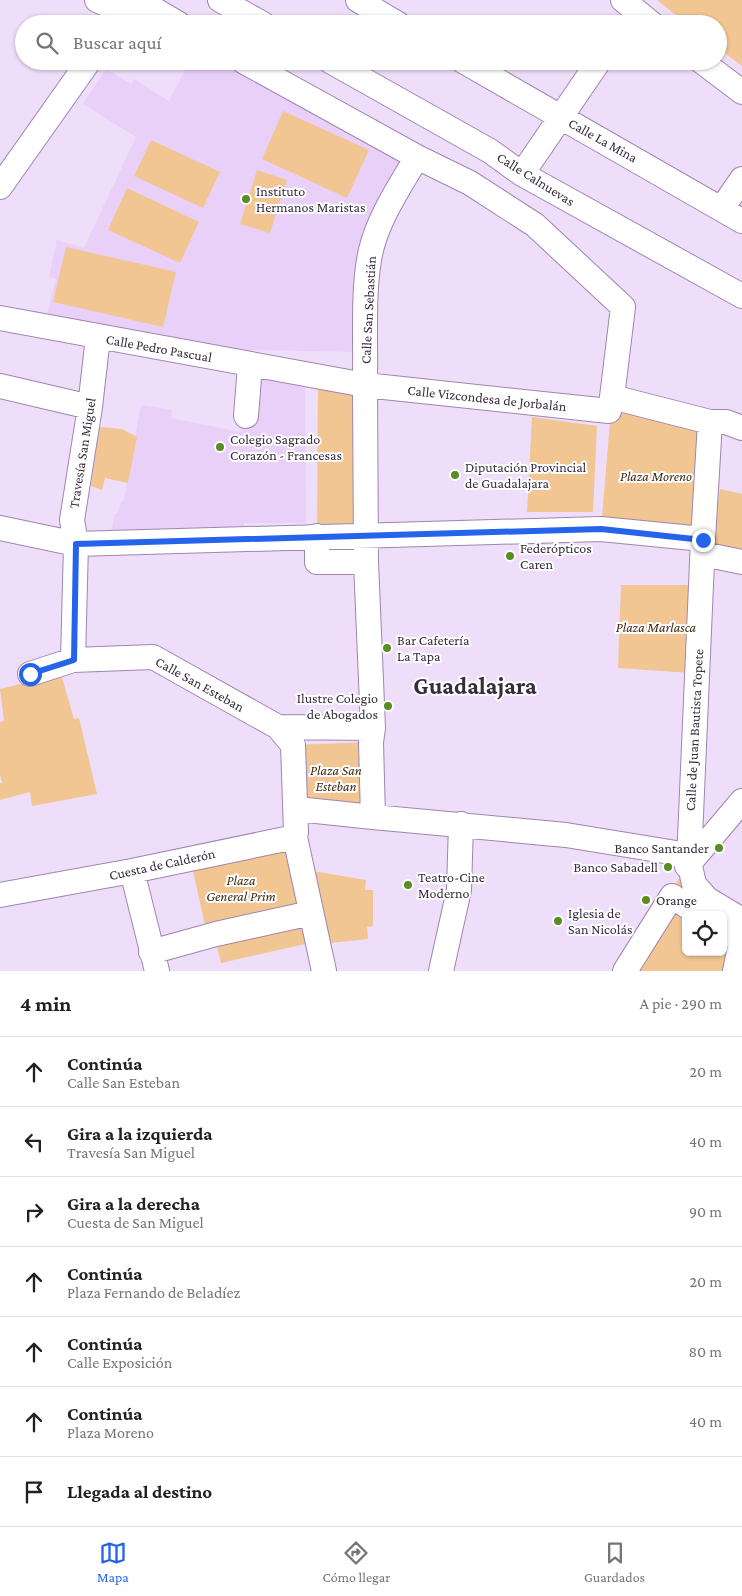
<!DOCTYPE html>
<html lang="es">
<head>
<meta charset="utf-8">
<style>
  :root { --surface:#fff; --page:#f6f6f6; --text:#202124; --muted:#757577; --line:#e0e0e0; --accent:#2563eb }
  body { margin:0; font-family:"Crimson Pro",serif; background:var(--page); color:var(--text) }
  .controls { position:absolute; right:15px; bottom:15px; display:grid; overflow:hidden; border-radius:8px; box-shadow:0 1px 4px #0004 }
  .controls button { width:45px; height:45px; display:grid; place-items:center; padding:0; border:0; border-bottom:1px solid var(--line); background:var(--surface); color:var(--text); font:25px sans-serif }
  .stop { position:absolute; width:15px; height:15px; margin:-11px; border:4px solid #2563eb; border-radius:50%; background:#fff }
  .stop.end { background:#2563eb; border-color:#fff; box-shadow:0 1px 5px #0008 }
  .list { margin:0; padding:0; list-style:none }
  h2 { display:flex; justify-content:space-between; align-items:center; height:65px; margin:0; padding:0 20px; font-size:21px }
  h2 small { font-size:16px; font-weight:400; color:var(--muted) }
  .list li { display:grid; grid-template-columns:32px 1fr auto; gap:15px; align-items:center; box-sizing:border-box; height:70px; padding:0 20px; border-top:1px solid var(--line) }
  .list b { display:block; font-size:19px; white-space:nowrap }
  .list p { margin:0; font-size:16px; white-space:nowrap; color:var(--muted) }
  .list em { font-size:16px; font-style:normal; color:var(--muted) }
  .icon { flex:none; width:28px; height:28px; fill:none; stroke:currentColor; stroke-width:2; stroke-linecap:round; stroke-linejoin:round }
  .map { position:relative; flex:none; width:742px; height:971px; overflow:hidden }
  .search { position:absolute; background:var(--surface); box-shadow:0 1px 4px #0004; left:15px; right:15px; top:15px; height:55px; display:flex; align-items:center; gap:12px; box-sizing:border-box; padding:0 18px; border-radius:28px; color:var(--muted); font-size:19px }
  .sheet { height:555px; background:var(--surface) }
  nav { display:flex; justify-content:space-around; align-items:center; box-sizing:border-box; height:70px; border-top:1px solid var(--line); background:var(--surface); font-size:14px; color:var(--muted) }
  nav a { display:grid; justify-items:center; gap:2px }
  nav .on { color:var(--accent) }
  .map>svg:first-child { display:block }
</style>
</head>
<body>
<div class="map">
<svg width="742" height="971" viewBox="0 0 742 971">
  <rect width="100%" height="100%" fill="#eedef9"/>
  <path fill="#e9d0f9" d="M190,61h39l176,97 -48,98 -2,96 -106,-2 -203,-31 10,-40 -7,-2 8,-37 27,8 52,-111 -53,-33 23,-35 25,15 3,-5 35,22z
    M255,378l50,7 1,138h-62v5l-133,5 4,-19 3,-2 3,-10 3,-2 17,-95 31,5 -1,8 69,14z"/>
  <path fill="#f1c692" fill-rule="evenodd" d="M657,0h85v66l-24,-18v-24h-31z
    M283,111l86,39 -22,48 -85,-39z
    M151,140l69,32 -17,36 -69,-32z
    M257,170l30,10 -17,53 -30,-9z
    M127,188l72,34 -19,41 -72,-33z
    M66,247l110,25 -13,55 -110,-25z
    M318,377l47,8 1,149 -49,2z
    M612,397l98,25 -7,117 -102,-10z
    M532,417l65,9 -4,86h-66z
    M99,427l23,2 15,8 -9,46 -23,-5 -3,12 -11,-4z
    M720,489l22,5v65l-31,-7z
    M621,585h73l-3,88 -73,-5z
    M61,674l13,45 5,-1 18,76 -65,12 -2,-14 -30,8v-17h2l-2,-9v-52l4,-1 -4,-32z
    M371,742l2,75 -76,-8 -4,-64z
    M295,837l16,76 -104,21 -17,-76z
    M689,861l52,80 -6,30h-110zM686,915h37v37h-37z
    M313,871l53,9 -1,10h8v36l-6,1 1,12 -47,5z
    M309,918l5,24 -93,21 -6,-24z"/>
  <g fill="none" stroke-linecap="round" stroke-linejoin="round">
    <defs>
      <path id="minor" d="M97,0l26,12
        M138,0l41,24
        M220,0l43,24
        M358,0l40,24
        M623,0l29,24
        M115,24l20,-24
        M243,61l174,96 53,26 65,42 88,82 -11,90
        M330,61l160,90 32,23 220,122
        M463,61l279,160
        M701,61l41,31
        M417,157c-17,29 -38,60 -46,93 -9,38 -5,95 -6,135l244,26 3,-14 98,25h16l16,6
        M522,174l77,-113
        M0,187l89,-126
        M722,208l20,-29
        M0,318l365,67 1,177h-49v-26
        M0,386l90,21
        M246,416l4,-51
        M0,528l76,16 525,-15 102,10 7,-117
        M703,539l-14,322 5,23 13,15 35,21
        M703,554l39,8
        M366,562l7,166
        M73,660l3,-116 -4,-24 18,-113 8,-70
        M278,727l95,1 -2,14 2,75 -76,-8
        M373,817l193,18 110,18 13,8
        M295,837l29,134
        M687,866l55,-65
        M132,871l25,100
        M0,895l132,-24 163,-34 1,-5 -3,-87 -15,-18 -125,-70 -80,3 -43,14
        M723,930l18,11 -6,30
        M151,952l65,-18 95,-21
        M441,971l18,-81 2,-66
        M625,971l47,-75 28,19"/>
    </defs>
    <use href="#minor" stroke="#9f85b0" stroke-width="26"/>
    <use href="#minor" stroke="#fff" stroke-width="24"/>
  </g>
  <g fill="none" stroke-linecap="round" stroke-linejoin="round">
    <path stroke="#2563eb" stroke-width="6" d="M30,674l44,-14 2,-116 525,-15 102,11"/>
  </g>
  <g fill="#5a8c23" stroke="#fff" stroke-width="2">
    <circle cx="246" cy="199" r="5"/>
    <circle cx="220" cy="447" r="5"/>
    <circle cx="455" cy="475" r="5"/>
    <circle cx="510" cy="556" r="5"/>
    <circle cx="387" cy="648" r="5"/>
    <circle cx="388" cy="706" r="5"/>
    <circle cx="719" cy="848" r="5"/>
    <circle cx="668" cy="867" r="5"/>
    <circle cx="408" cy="885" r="5"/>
    <circle cx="646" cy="900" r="5"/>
    <circle cx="558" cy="921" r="5"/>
  </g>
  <g text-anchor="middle" stroke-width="4" stroke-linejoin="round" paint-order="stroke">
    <g font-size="14" fill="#372c3d" stroke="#fff">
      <text transform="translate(603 140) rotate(29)" y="5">Calle La Mina</text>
      <text transform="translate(536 179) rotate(32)" y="5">Calle Calnuevas</text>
      <text transform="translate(368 310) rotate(-87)" y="5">Calle San Sebastián</text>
      <text transform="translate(159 348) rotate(10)" y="5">Calle Pedro Pascual</text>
      <text transform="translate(487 398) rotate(6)" y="5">Calle Vizcondesa de Jorbalán</text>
      <text transform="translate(82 453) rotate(-81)" y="5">Travesía San Miguel</text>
      <text transform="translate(200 684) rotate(29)" y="5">Calle San Esteban</text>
      <text transform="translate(694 730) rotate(-87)" y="5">Calle de Juan Bautista Topete</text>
      <text transform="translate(162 864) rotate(-12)" y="5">Cuesta de Calderón</text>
    </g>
    <g font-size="14" fill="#372c3d" stroke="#fff" text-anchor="start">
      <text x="256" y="196">Instituto<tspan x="256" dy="16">Hermanos Maristas</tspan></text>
      <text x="230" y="444">Colegio Sagrado<tspan x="230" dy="16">Corazón - Francesas</tspan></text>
      <text x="465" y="472">Diputación Provincial<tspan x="465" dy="16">de Guadalajara</tspan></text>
      <text x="520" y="553">Federópticos<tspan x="520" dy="16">Caren</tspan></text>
      <text x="397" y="645">Bar Cafetería<tspan x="397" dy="16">La Tapa</tspan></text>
      <text x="378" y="703" text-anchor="end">Ilustre Colegio<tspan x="378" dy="16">de Abogados</tspan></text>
      <text x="709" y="853" text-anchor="end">Banco Santander</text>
      <text x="658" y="872" text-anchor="end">Banco Sabadell</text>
      <text x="418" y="882">Teatro-Cine<tspan x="418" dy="16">Moderno</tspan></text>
      <text x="656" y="905">Orange</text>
      <text x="568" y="918">Iglesia de<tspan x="568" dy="16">San Nicolás</tspan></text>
    </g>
    <g font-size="14" font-style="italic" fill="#3e2b11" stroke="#fff">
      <text x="656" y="481">Plaza Moreno</text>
      <text x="656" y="632">Plaza Marlasca</text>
      <text x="336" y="775">Plaza San<tspan x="336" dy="16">Esteban</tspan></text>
      <text x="241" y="885">Plaza<tspan x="241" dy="16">General Prim</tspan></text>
    </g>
    <g font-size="24" font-weight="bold" fill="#372c3d" stroke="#fff">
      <text x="475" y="694">Guadalajara</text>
    </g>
  </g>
</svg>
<div class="controls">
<button><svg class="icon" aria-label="locate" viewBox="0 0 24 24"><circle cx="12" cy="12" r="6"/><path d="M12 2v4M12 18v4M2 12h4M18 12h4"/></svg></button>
</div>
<div class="stop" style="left:30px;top:674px"></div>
<div class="stop end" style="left:703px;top:540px"></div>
<div class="search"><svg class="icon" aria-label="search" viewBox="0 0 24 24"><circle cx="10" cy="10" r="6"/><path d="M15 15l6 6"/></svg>Buscar aquí</div>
</div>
<section class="sheet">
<h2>4 min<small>A pie · 290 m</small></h2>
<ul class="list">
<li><svg class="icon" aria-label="ahead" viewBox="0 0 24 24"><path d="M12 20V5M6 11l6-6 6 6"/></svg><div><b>Continúa</b><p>Calle San Esteban</p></div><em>20 m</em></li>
<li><svg class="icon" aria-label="left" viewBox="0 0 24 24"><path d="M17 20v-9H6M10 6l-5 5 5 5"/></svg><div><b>Gira a la izquierda</b><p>Travesía San Miguel</p></div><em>40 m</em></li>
<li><svg class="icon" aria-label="right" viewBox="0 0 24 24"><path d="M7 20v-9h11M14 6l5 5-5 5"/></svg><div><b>Gira a la derecha</b><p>Cuesta de San Miguel</p></div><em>90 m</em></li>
<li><svg class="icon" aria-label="ahead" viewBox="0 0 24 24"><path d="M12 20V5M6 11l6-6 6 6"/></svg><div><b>Continúa</b><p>Plaza Fernando de Beladíez</p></div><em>20 m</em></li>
<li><svg class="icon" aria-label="ahead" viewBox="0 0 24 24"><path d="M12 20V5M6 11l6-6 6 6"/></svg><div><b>Continúa</b><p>Calle Exposición</p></div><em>80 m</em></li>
<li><svg class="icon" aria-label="ahead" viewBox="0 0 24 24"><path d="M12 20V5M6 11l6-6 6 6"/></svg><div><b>Continúa</b><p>Plaza Moreno</p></div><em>40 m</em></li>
<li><svg class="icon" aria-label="arrive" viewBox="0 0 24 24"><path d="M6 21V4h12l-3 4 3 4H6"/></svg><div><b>Llegada al destino</b></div></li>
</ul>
</section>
<nav>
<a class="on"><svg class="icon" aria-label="map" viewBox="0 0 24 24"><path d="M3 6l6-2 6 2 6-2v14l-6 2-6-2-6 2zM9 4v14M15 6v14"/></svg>Mapa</a>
<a><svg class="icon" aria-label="directions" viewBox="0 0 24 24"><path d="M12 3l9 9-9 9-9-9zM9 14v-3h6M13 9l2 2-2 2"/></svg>Cómo llegar</a>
<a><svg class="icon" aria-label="saved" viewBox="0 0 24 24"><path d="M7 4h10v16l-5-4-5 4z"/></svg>Guardados</a>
</nav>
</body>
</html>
